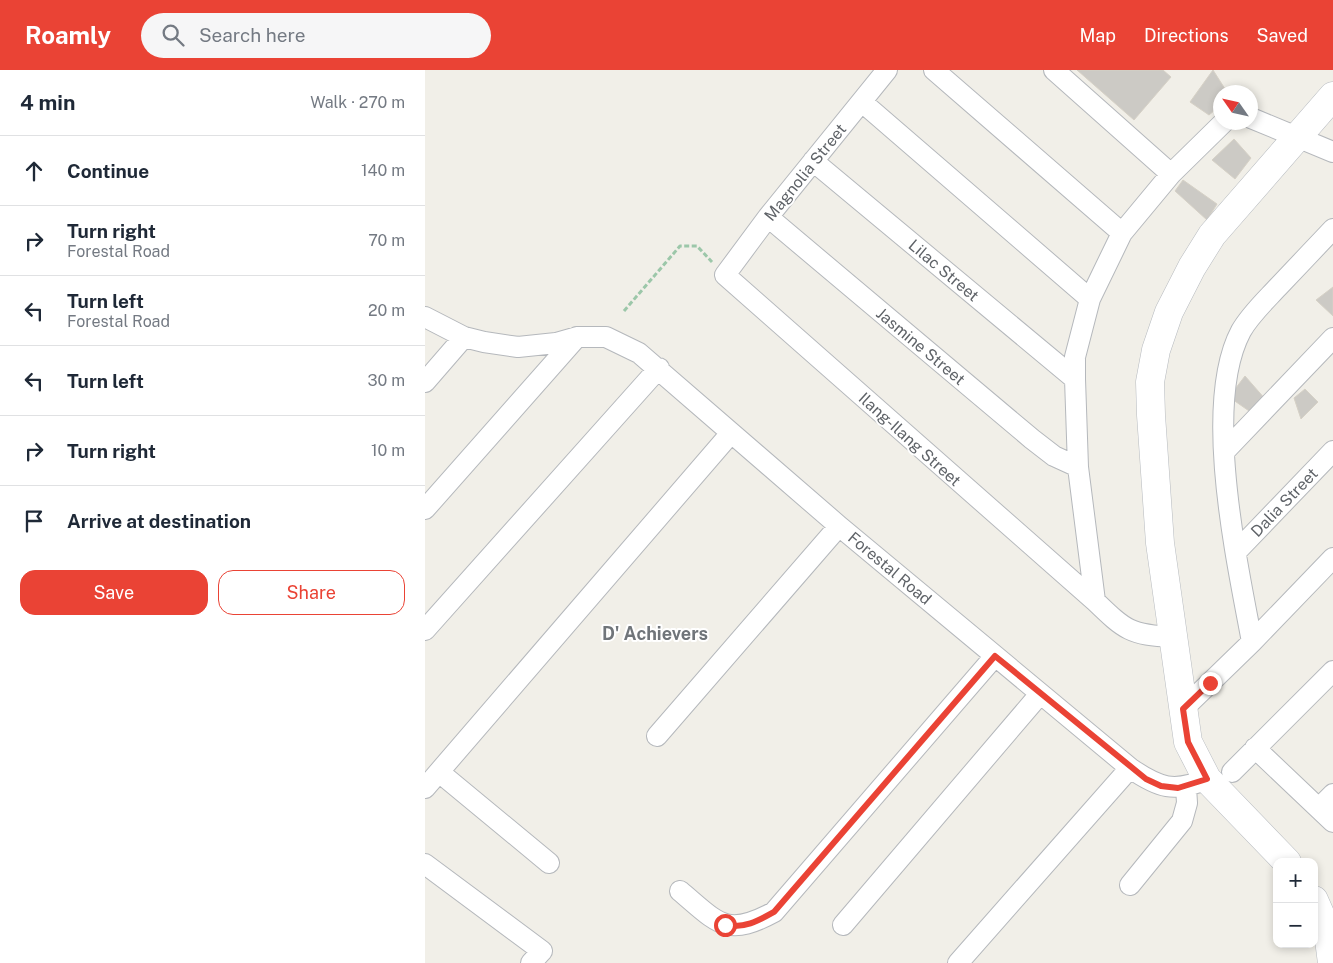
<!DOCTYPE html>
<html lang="en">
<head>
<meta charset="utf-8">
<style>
  :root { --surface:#fff; --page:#f6f6f7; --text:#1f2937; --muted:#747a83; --line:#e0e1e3; --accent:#ea4335 }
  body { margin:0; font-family:"Public Sans",sans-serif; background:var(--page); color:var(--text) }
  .controls { position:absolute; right:15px; bottom:15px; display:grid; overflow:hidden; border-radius:10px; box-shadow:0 2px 8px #0003 }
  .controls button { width:45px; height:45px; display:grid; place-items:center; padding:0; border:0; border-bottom:1px solid var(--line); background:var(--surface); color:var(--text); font:25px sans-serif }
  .compass { position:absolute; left:788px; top:15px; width:45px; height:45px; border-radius:50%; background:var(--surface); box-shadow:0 2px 8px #0003; rotate:304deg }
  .stop { position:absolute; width:15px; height:15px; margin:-11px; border:4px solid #ea4335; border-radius:50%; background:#fff }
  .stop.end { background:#ea4335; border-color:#fff; box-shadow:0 1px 5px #0008 }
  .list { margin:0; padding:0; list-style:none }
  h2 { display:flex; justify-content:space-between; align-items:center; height:65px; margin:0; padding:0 20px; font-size:21px }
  h2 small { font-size:16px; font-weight:400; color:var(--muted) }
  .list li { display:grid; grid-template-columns:32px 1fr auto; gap:15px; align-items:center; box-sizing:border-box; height:70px; padding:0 20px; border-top:1px solid var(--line) }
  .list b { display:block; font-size:19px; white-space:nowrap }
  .list p { margin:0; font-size:16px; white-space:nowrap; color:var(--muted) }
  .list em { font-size:16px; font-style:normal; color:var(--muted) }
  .actions { display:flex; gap:10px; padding:15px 20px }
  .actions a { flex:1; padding:11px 0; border:1px solid var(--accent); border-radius:15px; text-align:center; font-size:18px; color:var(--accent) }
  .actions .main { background:var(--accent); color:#fff }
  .icon { flex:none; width:28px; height:28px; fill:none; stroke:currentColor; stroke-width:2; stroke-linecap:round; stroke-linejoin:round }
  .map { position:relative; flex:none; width:908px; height:893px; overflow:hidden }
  header { display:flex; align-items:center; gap:30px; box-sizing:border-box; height:70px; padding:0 25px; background:var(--accent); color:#fff }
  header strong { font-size:24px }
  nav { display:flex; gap:28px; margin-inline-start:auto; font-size:18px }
  .search { width:350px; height:45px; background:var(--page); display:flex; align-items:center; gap:12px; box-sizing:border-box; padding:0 18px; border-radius:28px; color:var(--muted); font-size:19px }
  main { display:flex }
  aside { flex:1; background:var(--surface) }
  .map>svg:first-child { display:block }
</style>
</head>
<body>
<header>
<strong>Roamly</strong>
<div class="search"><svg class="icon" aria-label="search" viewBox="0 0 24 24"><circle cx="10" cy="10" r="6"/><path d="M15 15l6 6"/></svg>Search here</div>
<nav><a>Map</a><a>Directions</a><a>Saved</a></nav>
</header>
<main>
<aside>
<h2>4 min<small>Walk · 270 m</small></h2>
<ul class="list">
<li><svg class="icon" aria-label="ahead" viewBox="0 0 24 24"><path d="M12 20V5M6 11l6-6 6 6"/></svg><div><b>Continue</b></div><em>140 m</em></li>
<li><svg class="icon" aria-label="right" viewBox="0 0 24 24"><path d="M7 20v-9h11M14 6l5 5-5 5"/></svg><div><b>Turn right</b><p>Forestal Road</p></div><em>70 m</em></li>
<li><svg class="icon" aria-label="left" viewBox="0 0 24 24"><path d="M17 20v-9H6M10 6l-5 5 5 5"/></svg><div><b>Turn left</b><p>Forestal Road</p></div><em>20 m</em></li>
<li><svg class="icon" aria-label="left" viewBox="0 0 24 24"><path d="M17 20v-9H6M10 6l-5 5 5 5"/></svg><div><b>Turn left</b></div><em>30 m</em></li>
<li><svg class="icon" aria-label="right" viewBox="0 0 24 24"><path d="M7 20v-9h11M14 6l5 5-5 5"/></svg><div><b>Turn right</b></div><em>10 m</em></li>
<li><svg class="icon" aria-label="arrive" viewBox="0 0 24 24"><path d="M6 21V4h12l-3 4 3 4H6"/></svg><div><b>Arrive at destination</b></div></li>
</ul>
<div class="actions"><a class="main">Save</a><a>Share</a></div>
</aside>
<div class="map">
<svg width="908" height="893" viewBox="0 0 908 893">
  <rect width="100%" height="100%" fill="#f1efe8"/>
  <path fill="#cccac5" stroke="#d6d1c6" d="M652,0h86l8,7 -37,43z
    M788,0l14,22h-6v13l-12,10 -19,-13z
    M809,69l17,19 -16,21 -23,-19z
    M758,110l34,24 -10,16 -32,-29z
    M908,217v29l-17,-16z
    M820,306l21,24 -14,13 -23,-16z
    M880,319l13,13 -17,17 -7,-21z"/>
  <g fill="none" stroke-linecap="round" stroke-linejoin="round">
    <defs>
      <path id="street" d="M462,0l-119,147 -43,58 370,326
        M509,0l188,163
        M629,0l117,104
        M437,32l228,197
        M826,48l82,34
        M388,91l262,218
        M343,147l264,222 22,17 24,11
        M0,247l39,20 20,5 34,5 38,-4 21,-6h29l33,16 200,173 291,242c29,20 44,25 77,11
        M0,312l39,-45
        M799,382l109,-114
        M0,439l152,-172
        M811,482l97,-101
        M0,560l234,-262
        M748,567c-43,-2 -48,-7 -78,-36l-17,-134 -3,-88v-22l15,-58 32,-66 49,-59 53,-52
        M827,572c-15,-81 -50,-238 -11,-311 9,-16 24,-30 37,-44 18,-19 37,-39 55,-58
        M758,639l69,-67 81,-84
        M232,666l182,-210
        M830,678l78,74
        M14,702l110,91
        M807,702l101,-101
        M0,718l306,-355
        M894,738l14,-14
        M0,794l117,87 -11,12
        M705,815l52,-64 5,-18 -1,-16
        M255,821c38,32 46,47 94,21l221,-256
        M418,855l197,-231
        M533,893l172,-195"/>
      <path id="secondary" d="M862,792l-80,-83 -19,-37 -28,-199 -9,-128 -1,-33 6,-32 13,-38 23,-45 20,-32 121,-139
        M889,830l14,32 4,31"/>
    </defs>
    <use href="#street" stroke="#b5b8bc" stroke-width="22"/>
    <use href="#secondary" stroke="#b6babf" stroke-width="29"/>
    <path stroke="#9cc7a9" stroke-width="3" stroke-dasharray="5 2.5" stroke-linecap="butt" d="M199,241l56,-65h17l15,16"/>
    <use href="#street" stroke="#fff" stroke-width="20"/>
    <use href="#secondary" stroke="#fff" stroke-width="28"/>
  </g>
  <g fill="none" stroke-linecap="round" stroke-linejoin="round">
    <path stroke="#ea4335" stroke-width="6" d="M300,855c19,4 33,-4 49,-13l221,-256 151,123 15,7 17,2 29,-9 -19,-37 -5,-33 27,-26"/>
  </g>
  <g text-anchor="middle" stroke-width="4" stroke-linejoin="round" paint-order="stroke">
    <g font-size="16" fill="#5f6368" stroke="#fff">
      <text transform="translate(380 102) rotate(-51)" y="6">Magnolia Street</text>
      <text transform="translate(519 200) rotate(40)" y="6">Lilac Street</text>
      <text transform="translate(496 276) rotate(40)" y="6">Jasmine Street</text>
      <text transform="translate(485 369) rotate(42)" y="6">Ilang-Ilang Street</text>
      <text transform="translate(859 432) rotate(-46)" y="6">Dalia Street</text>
      <text transform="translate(465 498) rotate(40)" y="6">Forestal Road</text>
    </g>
    <g font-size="18" font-weight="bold" fill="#70757a" stroke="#fff">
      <text x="230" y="570">D' Achievers</text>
    </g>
  </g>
</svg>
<div class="controls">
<button>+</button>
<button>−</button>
</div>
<svg class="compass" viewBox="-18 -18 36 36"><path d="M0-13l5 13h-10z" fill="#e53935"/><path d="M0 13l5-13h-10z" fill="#747a83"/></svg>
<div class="stop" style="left:300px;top:855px"></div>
<div class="stop end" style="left:785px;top:613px"></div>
</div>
</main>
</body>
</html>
